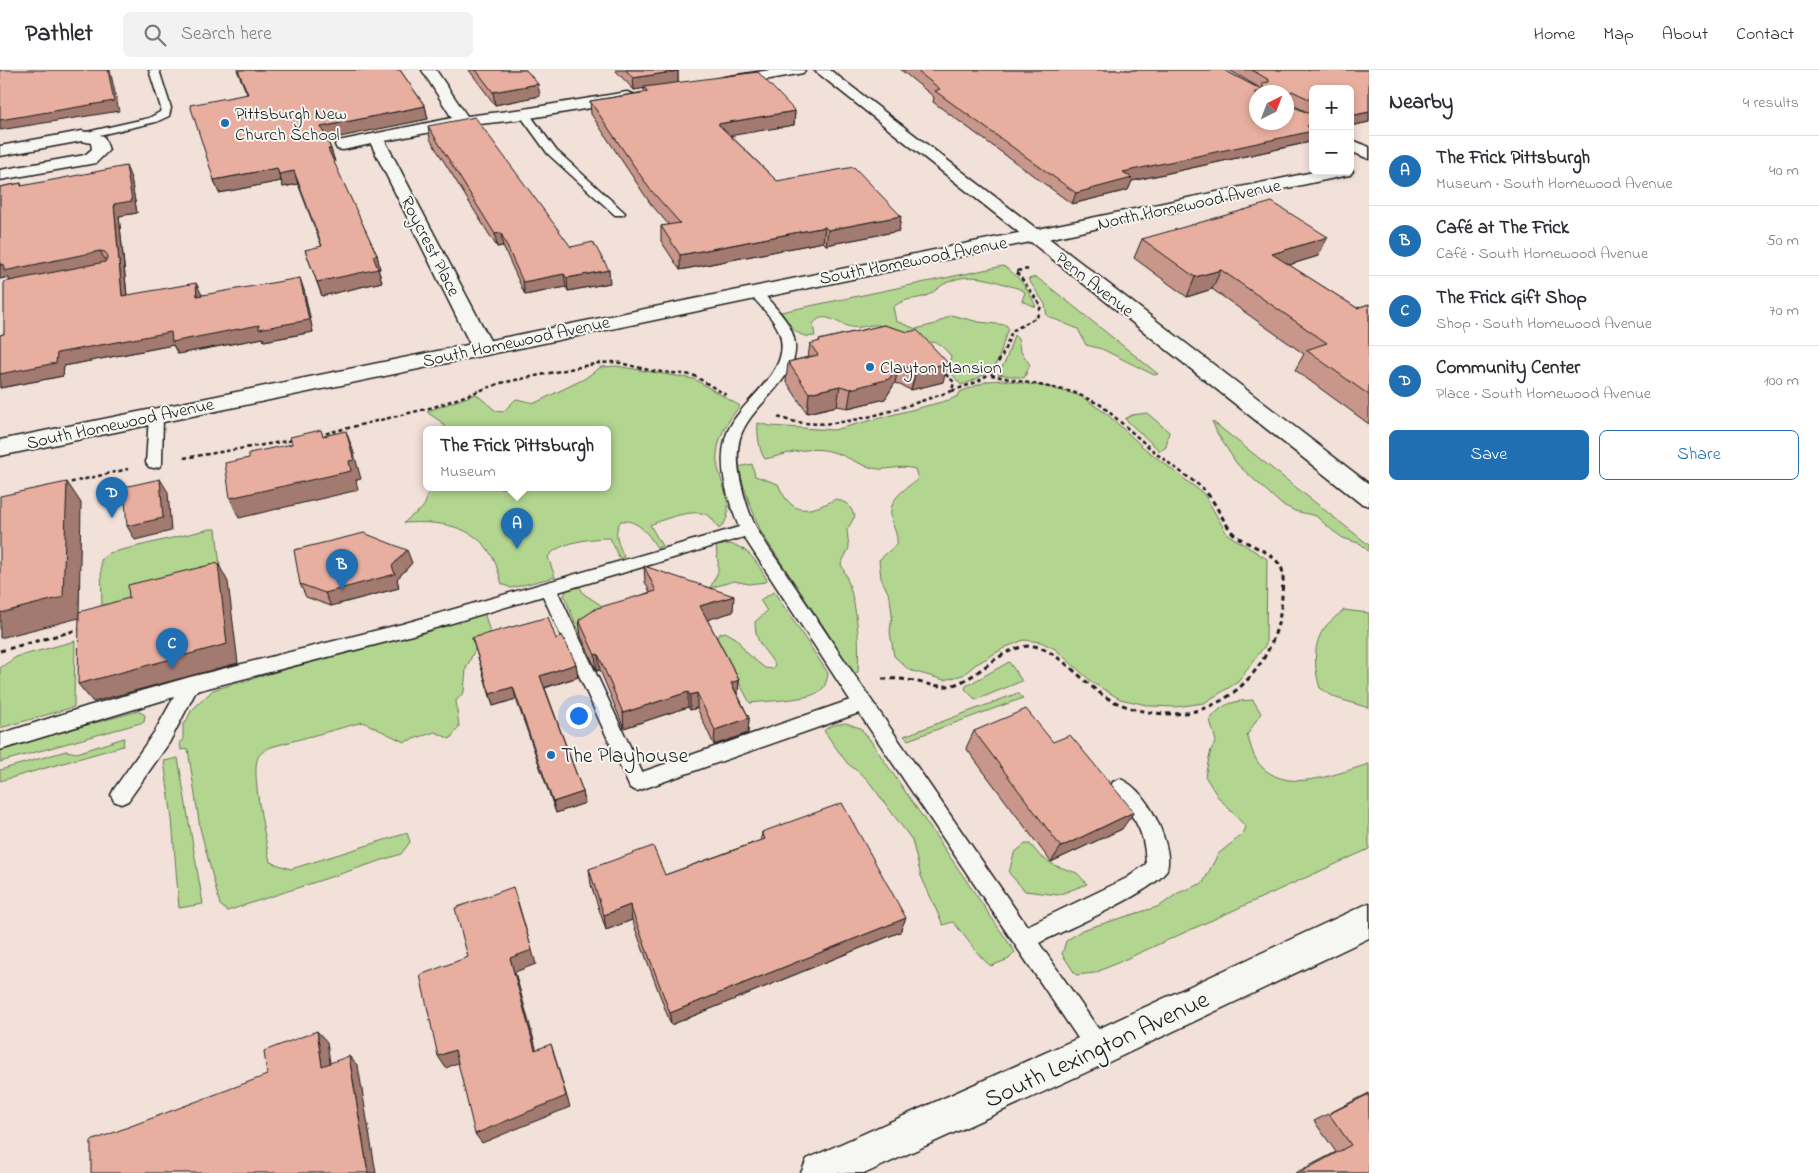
<!DOCTYPE html>
<html lang="en">
<head>
<meta charset="utf-8">
<style>
  :root { --surface:#fff; --page:#f2f2f3; --text:#2b2b33; --muted:#7c7c81; --line:#e1e1e2; --accent:#1f6fb2 }
  body { margin:0; font-family:"Indie Flower",sans-serif; background:var(--page); color:var(--text) }
  .controls { position:absolute; right:15px; top:15px; display:grid; overflow:hidden; border-radius:8px; box-shadow:0 2px 8px #0003 }
  .controls button { width:45px; height:45px; display:grid; place-items:center; padding:0; border:0; border-bottom:1px solid var(--line); background:var(--surface); color:var(--text); font:25px sans-serif }
  .compass { position:absolute; left:1249px; top:15px; width:45px; height:45px; border-radius:50%; background:var(--surface); box-shadow:0 2px 8px #0003; rotate:42deg }
  .you { position:absolute; left:578px; top:645px; width:18px; height:18px; margin:-12px; border:4px solid #fff; border-radius:50%; background:#1a73e8; box-shadow:0 0 0 8px #1a73e833 }
  .badge { display:grid; place-items:center; width:32px; height:32px; border-radius:50%; background:var(--accent); color:#fff; font-size:16px; font-weight:700 }
  .pin { position:absolute; translate:-50% -41px; filter:drop-shadow(0 1px 2px #0008) }
  .pin::after { content:''; position:absolute; top:26px; width:18px; height:15px; background:inherit; clip-path:polygon(0 0,100% 0,50% 100%) }
  .popup { position:absolute; left:423px; top:356px; width:188px; height:65px; box-sizing:border-box; display:grid; place-content:center; border-radius:8px; background:var(--surface); filter:drop-shadow(0 1px 4px #0005); font-size:16px; white-space:nowrap; color:var(--muted) }
  .popup b { font-size:19px; color:var(--text) }
  .popup::after { content:''; position:absolute; left:50%; top:100%; margin-left:-10px; border:10px solid transparent; border-top-color:var(--surface) }
  .list { margin:0; padding:0; list-style:none }
  h2 { display:flex; justify-content:space-between; align-items:center; height:65px; margin:0; padding:0 20px; font-size:21px }
  h2 small { font-size:16px; font-weight:400; color:var(--muted) }
  .list li { display:grid; grid-template-columns:32px 1fr auto; gap:15px; align-items:center; box-sizing:border-box; height:70px; padding:0 20px; border-top:1px solid var(--line) }
  .list b { display:block; font-size:19px; white-space:nowrap }
  .list p { margin:0; font-size:16px; white-space:nowrap; color:var(--muted) }
  .list em { font-size:16px; font-style:normal; color:var(--muted) }
  .actions { display:flex; gap:10px; padding:15px 20px }
  .actions a { flex:1; padding:11px 0; border:1px solid var(--accent); border-radius:8px; text-align:center; font-size:18px; color:var(--accent) }
  .actions .main { background:var(--accent); color:#fff }
  .icon { flex:none; width:28px; height:28px; fill:none; stroke:currentColor; stroke-width:2; stroke-linecap:round; stroke-linejoin:round }
  .map { position:relative; flex:none; width:1369px; height:1103px; overflow:hidden }
  header { display:flex; align-items:center; gap:30px; box-sizing:border-box; height:70px; padding:0 25px; background:var(--surface); border-bottom:1px solid var(--line) }
  header strong { font-size:24px }
  nav { display:flex; gap:28px; margin-inline-start:auto; font-size:18px }
  .search { width:350px; height:45px; background:var(--page); display:flex; align-items:center; gap:12px; box-sizing:border-box; padding:0 18px; border-radius:8px; color:var(--muted); font-size:19px }
  main { display:flex }
  aside { flex:1; background:var(--surface) }
  .map>svg:first-child { display:block }
</style>
</head>
<body>
<header>
<strong>Pathlet</strong>
<div class="search"><svg class="icon" aria-label="search" viewBox="0 0 24 24"><circle cx="10" cy="10" r="6"/><path d="M15 15l6 6"/></svg>Search here</div>
<nav><a>Home</a><a>Map</a><a>About</a><a>Contact</a></nav>
</header>
<main>
<div class="map">
<svg width="1369" height="1103" viewBox="0 0 1369 1103">
  <rect width="100%" height="100%" fill="#f2e1d9"/>
  <filter id="ink" filterUnits="userSpaceOnUse"><feTurbulence type="fractalNoise" baseFrequency=".02" numOctaves="2"/><feDisplacementMap in="SourceGraphic" scale="10" xChannelSelector="R" yChannelSelector="G"/><feConvolveMatrix kernelMatrix="1 2 1 2 8 2 1 2 1" color-interpolation-filters="sRGB"/></filter>
  <g filter="url(#ink)">
    <path fill="#b2d590" stroke="#677856" d="M1003,196c15,8 27,26 33,41l-14,-6 3,-9c-7,-5 -14,-5 -21,-8 -21,-7 -39,-11 -60,0 -5,3 -10,8 -16,11 -13,6 -20,1 -35,12l3,14 20,8 19,-5 16,-9 28,7 27,3 3,4c-6,10 -7,21 -11,31 -6,12 -25,22 -37,25l-17,-21 6,-3 1,-5c-4,-4 -8,-10 -14,-13 -4,-1 -8,-1 -12,-2 -16,-6 -29,-14 -47,-16 -9,-1 -18,4 -27,2 -13,-2 -27,-18 -38,-3l2,12c-18,3 -25,-10 -34,-24z
      M1036,207l16,12 106,85 -4,1 -52,-26 -16,-4 -8,-16 -31,-13 -2,-12 -17,-25z
      M1014,265l4,4 2,11 10,15 -6,13 -26,-4 8,-14z
      M616,296l78,13 46,27c-12,14 -21,29 -23,48 -3,23 25,56 2,75 -3,-4 -6,-10 -10,-13 -13,-9 -45,3 -59,9l12,21 -5,2c-8,-13 -19,-29 -36,-27 -9,12 -2,24 3,36l-4,2 -10,-21c-17,0 -52,4 -62,19l7,20 -44,11 -9,-4c-3,-9 -5,-19 -9,-26 -17,-34 -56,-37 -89,-35 16,-17 20,-7 25,-35h178v-58h-159l-8,-9 -12,-8v-2l48,-17 20,17 7,1 13,-13 19,4 49,-24 17,-12z
      M1003,310l46,7 32,9 26,18 37,34 60,46 23,40 40,25 -1,85 -28,38 -34,21 -29,4 -24,-1 -31,-7 -27,-16 -38,-34 -14,-7 -17,-2 -18,7 -31,18 -12,10 -19,5 -35,-10 -15,-14 -4,-24 2,-17 -2,-18 -9,-19 -2,-18 18,-16c1,-9 -3,-14 -5,-23 -6,-21 12,-31 26,-42l-3,-10c-18,-5 -28,3 -42,-1 -14,-3 -26,-12 -40,-16 -23,-7 -45,2 -68,7 -6,-7 -8,-27 -7,-36l12,3 64,4 115,-30 9,-4 2,-4 28,-11z
      M1147,343l22,19 -3,15 -6,4 -35,-32 7,-4z
      M1212,351l157,124v7l-8,-8 -18,-6 -10,-7 -17,-15 -21,-5 -14,-7 -44,-40 -20,-31z
      M752,394l3,12 23,8c14,33 30,29 58,15l12,5 7,12 -8,14 2,18 -8,16c16,34 19,71 17,108l-3,2 -94,-142 -13,-33 -10,-32z
      M210,459h6l5,47 -119,34 -1,-50 8,-7z
      M729,474c20,3 28,19 38,36l-1,2 -17,2 -15,-3 -24,7 8,-16v-10l-2,-16z
      M574,516h5l5,8 23,15 -27,25 -16,-39 2,-4z
      M774,522l54,81c-1,8 -3,16 -11,20 -13,7 -51,8 -67,10l-34,-63 3,-6 6,-2 11,6 10,14 9,8 10,8 8,1 2,-4c-11,-18 -19,-19 -20,-43l12,-11 -7,-11z
      M1344,540l25,3v95l-33,-10 -16,-10c-6,-19 -8,-46 6,-62 5,-6 12,-11 18,-16z
      M484,542l8,27 -17,10 -9,20 -2,23 -8,9 3,26 -9,12 -15,-7 -31,10 -41,-20 -92,25c-6,3 -12,6 -14,13 -5,20 9,79 13,102l21,7 116,-36 3,9 -9,12 -174,57 -7,-6 -20,-77 -12,-79 -7,1 -1,-8 3,-1v-17l3,-2 5,-11 22,-21z
      M75,571l-1,66 -74,21v-60l16,-11z
      M1009,592l13,19 -46,19 -11,-11 1,-3z
      M1018,623l5,5 -115,42 -4,-4z
      M1253,630l8,13 -14,22c3,7 5,19 10,26 26,36 77,13 112,3v85l-274,124 -19,2 -14,-21 4,-13 16,-11 78,-24 18,-13 25,-10 15,-29 25,-20 3,-7 -28,-30 -13,-21 6,-26 5,-9 -6,-21c12,-17 24,-19 43,-20z
      M138,641l7,4 -1,7 -144,40v-13z
      M846,653l14,5 8,9 147,215 -6,7 -18,7c-13,-9 -26,-31 -38,-44l-10,3 -22,-49 -9,-36 -45,-61 -20,-16 -23,-32c4,-6 15,-7 22,-8z
      M124,668l-1,8 -123,35v-11l66,-19 11,2z
      M178,688l25,146 -24,4 -7,-89 -8,-58z
      M1025,774h5l11,13 13,8 23,8 10,11 -29,11 -33,-4 -16,-18 5,-20z"/>
    <g fill="none" stroke-linecap="round" stroke-linejoin="round">
      <defs>
        <path id="service" d="M149,0h10l12,38 -2,8 -13,6 -74,17 -4,-1 -1,-2 1,-2 71,-16 11,-6 1,-4z
          M524,41l4,1 28,38 67,61 2,2 -2,2h-8l-67,-61 -29,-40z
          M755,218l5,1c10,14 28,29 33,46 14,42 -43,67 -53,103 -6,22 1,49 8,70 7,22 21,40 34,59 15,23 31,46 46,69 65,97 132,193 199,290l100,-48 19,-14c-1,-22 -5,-38 -19,-54 -6,-7 -13,-14 -17,-22l3,-6 7,-3c17,6 32,29 39,46 5,12 12,31 8,44 -6,20 -106,63 -128,74l67,97 4,8 -4,8 -8,4 -8,-4 -231,-343 -222,78 -7,-3 -87,-192 -141,42 -206,53 -27,52 -41,58 -7,3 -7,-3 -3,-6 3,-6 41,-58 19,-34 -174,53v-16l88,-28 102,-29 212,-53 337,-97c-11,-27 -21,-58 -14,-87 8,-38 67,-63 55,-105 -4,-16 -22,-30 -31,-43zM744,467l106,163 -208,72 -84,-180z
          M156,341l5,2 2,3 -1,47 -3,4 -5,1 -5,-1 -3,-4 3,-47 2,-3z"/>
        <path id="minor" d="M422,0h14l31,46 57,-7 103,-17 6,2 2,3 -2,3 -6,2 -103,17 -62,7 -77,15 109,207 -3,5 -8,1 -8,-1 -3,-5 -101,-204 -28,6 -6,-1 -2,-4 2,-4 6,-1 109,-22z
          M770,0h35l-2,3 -5,1 -74,13 -5,-2 -3,-3 3,-3 5,-2z
          M82,61l22,5 5,14 -13,13 -96,17v-10l85,-15 7,-6 -1,-6 -9,-2 -82,15v-10z
          M1350,69l19,8v12l-19,-8z
          M1350,98l3,3 -3,4 -6,1 -311,66 -7,-2 -2,-4 2,-4 7,-2 285,-59h32z
          M1369,833v35l-258,123 -245,112h-65l6,-14 278,-124z"/>
        <path id="tertiary" d="M1033,160l7,2 2,4 -2,4 -1040,216v-16z"/>
        <path id="trunk" d="M814,0h16l539,414v22l-9,-3z"/>
      </defs>
      <use href="#service" stroke="#1c1c1c" stroke-width="3"/>
      <use href="#minor" stroke="#1c1c1c" stroke-width="3"/>
      <use href="#tertiary" stroke="#1c1c1c" stroke-width="3"/>
      <use href="#trunk" stroke="#1c1c1c" stroke-width="3"/>
      <path stroke="#1c1c1c" stroke-width="2.5" stroke-dasharray="4 3" stroke-linecap="butt" d="M991,305l82,17 28,13 57,50 46,34
        M952,321l25,-9 15,-10 10,-16 10,-25 25,-14 4,-11 -25,-35 14,-2
        M778,347c54,20 122,-10 174,-26l2,-9 -11,-10
        M319,365l115,-28 67,-24 98,-20 17,-1 37,9 40,4 33,20
        M184,388l109,-18
        M64,414l64,-15"/>
      <path stroke="#1c1c1c" stroke-width="3" stroke-dasharray="5 4" stroke-linecap="butt" d="M0,581l81,-22
        M882,609c9,0 17,-1 26,1 15,2 30,9 45,5 27,-8 47,-38 77,-39 23,-1 54,37 74,50 19,12 45,18 68,18 63,-1 108,-58 110,-118 0,-8 3,-22 -1,-29 -10,-18 -36,-21 -49,-35 -11,-13 -16,-31 -30,-44"/>
      <use href="#service" fill="#f6f6f2" fill-rule="evenodd"/>
      <use href="#minor" fill="#f6f6f2" fill-rule="evenodd"/>
      <use href="#tertiary" fill="#f6f6f2" fill-rule="evenodd"/>
      <use href="#trunk" fill="#f6f6f2" fill-rule="evenodd"/>
    </g>
    <path fill="#c8968a" stroke="#1c1c1c" d="M237,0h163l25,36 3,13 -101,20 4,10 4,13h-2l44,93 3,14h-2l4,13 -60,14 -17,-46 17,-3 -24,-63 -15,3 -2,-6 -62,12 -5,-13 33,-86z
      M469,0h57l14,26 -45,9z
      M615,0h63v13l117,28 -1,14 -64,10 47,46 122,50 -73,14 -3,-3 -143,28 -19,-29v-15l8,-1 -19,-22 -59,-89 -1,-13 54,-9v-4l-10,2z
      M901,0h323l36,19v-1l-31,-18h140v52l-19,4v-37h-37v26l-24,-12v2l21,37 -178,39 -4,9 -56,14 -139,-102 1,-5z
      M428,56l143,121 39,36 -42,8 -2,-4 -41,8 -22,-49 -6,1 -67,-108z
      M131,108l6,35 -18,3 8,79h75l102,-5 9,42 -49,9 -1,-3 -85,16 -5,-9 -109,21 -1,10 -63,12v-53l4,-1 6,-53 -2,-4 -8,2v-92l21,-4 1,3z
      M1142,169l176,17 -29,9 68,43 12,-4v120l-74,-54 9,-16 -92,-65 -25,8 -53,-39z
      M884,255l59,57 -32,8 -16,-7 -10,16 -37,9 -11,-2 -30,7 -21,-32 2,-19 20,-5 2,-13 9,-2v-2z
      M412,493l-15,16 2,9 -68,18 -25,-9 -6,-13z
      M644,496l89,46 -26,7 32,61 -1,15 11,23 -1,15 -34,12 -17,-37 -7,2 -2,-3 -64,21 -24,-58 -3,1 -16,-35 -2,-16 71,-28 -5,-10z
      M472,568l84,1 20,25 2,13 -33,11 38,104 2,11 -29,10 -40,-114 -23,7z
      M974,661l79,11 69,87 -71,33 -85,-114z
      M762,762l138,100 -229,93 -39,-105 -26,10 -15,-45 -2,-16 76,6 96,-35z
      M1369,1023v80h-74l41,-21 -22,-31z"/>
    <path fill="#a27a70" stroke="#1c1c1c" d="M108,0h2l9,41 -119,19v-10z
      M678,1v12l-44,7 -1,-12z
      M538,14l2,12 -45,9 -2,-13z
      M425,36l3,13 -103,21 -4,-13z
      M795,41l-1,14 -77,13 1,-14z
      M1369,42v10l-19,4v-10z
      M1313,54v12l-3,6 -178,39 -4,9 -56,14 4,-11 47,-21z
      M328,79h3l4,13h-4z
      M126,96l5,12 6,35 -18,3 9,92 -6,-12 -8,-92z
      M277,98l4,13 -62,12 -5,-13z
      M294,101l4,13 -15,3 -4,-13z
      M901,146l-2,15 -73,14 2,-15z
      M825,157l-2,15 -143,28v-15z
      M501,163l2,13 -6,1 -2,-13z
      M1328,167l-10,19 -55,17 9,-19z
      M100,181l7,12 -96,20 -3,-6 -8,2v-14z
      M377,185l3,14h-2l4,13 -60,14 -5,-14 56,-26z
      M609,200l1,13 -42,8 -1,-13z
      M1221,200l-9,19 -25,8 8,-20z
      M564,204l2,13 -41,8 -2,-13z
      M300,208l4,12 9,42 -49,9 -1,-3 -85,16 -5,-9 -109,21 -1,10 -63,12v-14l57,-21z
      M196,213l6,12 -5,1z
      M948,293l-5,19 -32,8 5,-19z
      M899,294l-4,19 -10,16 -37,9 3,-19z
      M840,316l-3,20 -30,7 2,-20z
      M346,361l7,19 8,29 -5,1 2,10 -119,28 -9,-20 119,-37z
      M160,409l8,13 3,39 -36,9 -8,-14z
      M67,412l14,21 -2,115 -79,20v-25z
      M407,480l5,13 -15,16 2,9 -68,18 -6,-13 67,-27z
      M218,493l10,19 10,81 -145,39 -15,-18z
      M734,526l-1,16 -33,10v-16z
      M598,584l2,16 -3,1 -2,-16z
      M576,594l2,13 -35,11 -3,-12z
      M739,610l-1,15 -7,-12z
      M513,617l3,12 -23,7 -3,-12z
      M688,622v15l-64,21 -1,-15z
      M697,623v15l-7,2v-15z
      M749,648l-1,15 -34,12 1,-15z
      M583,722l2,11 -29,10 -3,-11z
      M1134,742l-12,17 -71,33 10,-15z
      M518,832l18,62 -21,8 25,90 -5,-12 -25,-92z
      M630,835l2,15 -26,10 -2,-15z
      M906,848l-6,14 -229,93 -1,-12z
      M317,961l10,11 5,34 -10,-10z
      M551,974l19,63 -88,36 -7,-9z
      M455,980l7,11 -16,7 -8,-12z
      M349,986l9,10 18,107h-8z"/>
    <path fill="#e8afa0" stroke="#1c1c1c" fill-rule="evenodd" d="M0,0h108l6,31 -114,19z
      M238,0h162l25,36 -104,21 10,22h-3l49,106 -4,1 5,13 -61,13 -12,-32 17,-4 -28,-75 -15,3 -2,-6 -63,12 -24,-75 58,-11z
      M476,0h50l12,14 -45,8z
      M626,0h52v1l-45,7z
      M916,0h308l36,19 3,-2v-4l6,-1v-2l-17,-10h117v42l-19,4v-27h-37v12l-21,-10 -3,2v12l24,10v9l-6,2 6,3v2l-190,41 9,6 -56,15 -141,-102 5,-2zM1256,22h30v30h-30z
      M758,2l37,39 -77,13 59,57 77,-14 47,49 -73,14 -3,-3 -145,28 -19,-29 19,-3 -31,-35 -59,-87 58,-9 -4,-5z
      M475,47l96,130 22,-5 16,28 -42,8 -3,-4 -41,8 -22,-49 -6,1 -67,-108z
      M126,96l6,35 -18,3 8,92 74,-13 1,13 103,-18 9,42 -50,9v-4l-87,17 -1,-10 -114,21 -1,10 -56,11v-39l4,-1v-52l101,-20 3,-6 -3,-4 -5,-1 -96,20v-7l-4,1v-78l21,-4v3z
      M1272,132l56,35 -56,17 85,54 12,-4v91l-63,-45 21,-7 -106,-73 -26,7 -53,-38z
      M884,255l24,7 9,-2 31,33 -32,8 -17,-7 -10,15 -38,10 -11,-3 -31,7 -21,-31 30,-7 -8,-11 10,-3 -1,-1z
      M321,360l2,6 23,-5 8,29 -5,1 2,10 -121,27 -5,-35 24,-5v-5l43,-9 -2,-7z
      M160,409l3,39 -36,8 -3,-39z
      M67,412l-4,115 -63,16v-117z
      M364,463l43,17 -15,16 3,8 -70,19 -25,-9 -6,-34z
      M218,493l9,81 -149,40 1,-72 50,-14 -1,-13z
      M644,496l90,30 -34,10 39,74 -8,3 18,35 -34,12 -18,-37 -7,2 -2,-3 -65,21 -25,-59 -3,1 -16,-35 18,-12 59,-17z
      M548,547l8,22 6,-4 14,29 -36,12 43,116 -30,10 -40,-115 -23,7 -18,-56z
      M1026,639l27,33 17,-7 64,77 -73,35 -87,-116z
      M842,733l64,115 -236,95 -40,-108 -26,10 -15,-46 64,-23 12,29 100,-36 -3,-7z
      M513,817l19,63 -22,8 25,92 16,-6 15,52 -91,38 -20,-84 -17,6 -18,-81 48,-18 -13,-49z
      M317,961l5,35 27,-10 19,117h-277v-32l176,-66 -3,-24z
      M1369,1024v79h-70l52,-28 -22,-31z"/>
  </g>
  <g fill="#1f6fb2" stroke="#f6f6f2" stroke-width="2">
    <circle cx="225" cy="53" r="5"/>
    <circle cx="870" cy="297" r="5"/>
    <circle cx="551" cy="685" r="5"/>
  </g>
  <g text-anchor="middle" stroke-width="4" stroke-linejoin="round" paint-order="stroke">
    <g font-size="18" fill="#1c1c1c" stroke="#f6f6f2" text-anchor="start">
      <text x="235" y="49">Pittsburgh New<tspan x="235" dy="21">Church School</tspan></text>
      <text x="880" y="303">Clayton Mansion</text>
    </g>
    <g font-size="18" fill="#1c1c1c" stroke="#f6f6f2">
      <text transform="translate(1189 134) rotate(-12)" y="6">North Homewood Avenue</text>
      <text transform="translate(431 176) rotate(63)" y="6">Roycrest Place</text>
      <text transform="translate(913 190) rotate(-11)" y="6">South Homewood Avenue</text>
      <text transform="translate(1095 214) rotate(38)" y="6">Penn Avenue</text>
      <text transform="translate(516 271) rotate(-12)" y="6">South Homewood Avenue</text>
      <text transform="translate(120 353) rotate(-12)" y="6">South Homewood Avenue</text>
    </g>
    <g font-size="21" fill="#1c1c1c" stroke="#f6f6f2" text-anchor="start">
      <text x="561" y="692">The Playhouse</text>
    </g>
    <g font-size="25" fill="#1c1c1c" stroke="#f6f6f2">
      <text transform="translate(1096 978) rotate(-25)" y="9">South Lexington Avenue</text>
    </g>
  </g>
</svg>
<div class="controls">
<button>+</button>
<button>−</button>
</div>
<svg class="compass" viewBox="-18 -18 36 36"><path d="M0-13l5 13h-10z" fill="#e53935"/><path d="M0 13l5-13h-10z" fill="#7c7c81"/></svg>
<div class="you"></div>
<div class="pin badge" style="left:517px;top:479px">A</div>
<div class="popup"><b>The Frick Pittsburgh</b>Museum</div>
<div class="pin badge" style="left:342px;top:520px">B</div>
<div class="pin badge" style="left:172px;top:599px">C</div>
<div class="pin badge" style="left:112px;top:448px">D</div>
</div>
<aside>
<h2>Nearby<small>4 results</small></h2>
<ul class="list">
<li><span class="badge">A</span><div><b>The Frick Pittsburgh</b><p>Museum · South Homewood Avenue</p></div><em>40 m</em></li>
<li><span class="badge">B</span><div><b>Café at The Frick</b><p>Café · South Homewood Avenue</p></div><em>50 m</em></li>
<li><span class="badge">C</span><div><b>The Frick Gift Shop</b><p>Shop · South Homewood Avenue</p></div><em>70 m</em></li>
<li><span class="badge">D</span><div><b>Community Center</b><p>Place · South Homewood Avenue</p></div><em>100 m</em></li>
</ul>
<div class="actions"><a class="main">Save</a><a>Share</a></div>
</aside>
</main>
</body>
</html>
